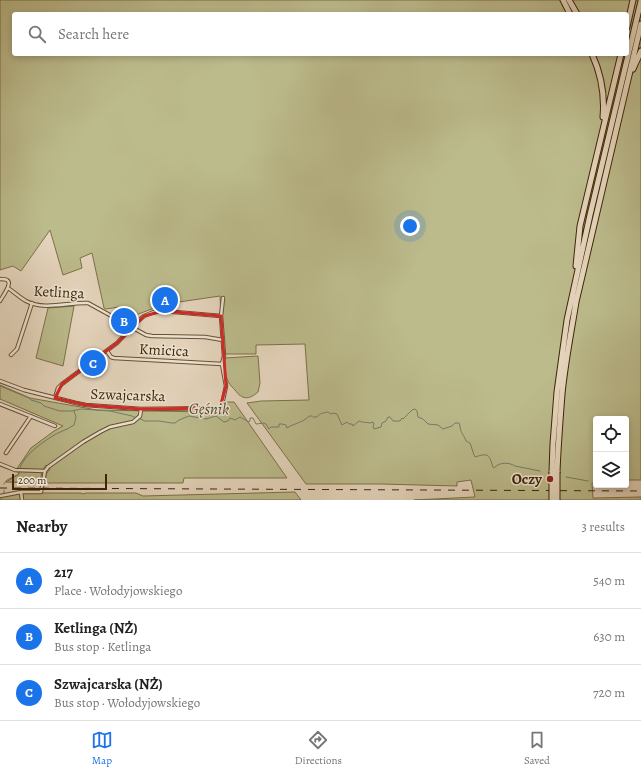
<!DOCTYPE html>
<html lang="en">
<head>
<meta charset="utf-8">
<style>
  :root { --surface:#fff; --page:#f2f2f2; --text:#222; --muted:#767676; --line:#e0e0e0; --accent:#1a73e8 }
  body { margin:0; font-family:Alegreya,serif; background:var(--page); color:var(--text) }
  .controls { position:absolute; right:12px; bottom:12px; display:grid; overflow:hidden; border-radius:4px; box-shadow:0 2px 6px #0003 }
  .controls button { width:36px; height:36px; display:grid; place-items:center; padding:0; border:0; border-bottom:1px solid var(--line); background:var(--surface); color:var(--text); font:20px sans-serif }
  .scale { position:absolute; left:12px; bottom:10px; width:95px; box-sizing:border-box; padding-left:4px; border:2px solid #3d2705; border-top:0; font-size:11px; line-height:14px; white-space:nowrap; color:#3d2705; -webkit-text-stroke:3px #eee4d4; paint-order:stroke }
  .you { position:absolute; left:410px; top:226px; width:14px; height:14px; margin:-10px; border:3px solid #fff; border-radius:50%; background:#1a73e8; box-shadow:0 0 0 6px #1a73e833 }
  .badge { display:grid; place-items:center; width:26px; height:26px; border-radius:50%; background:var(--accent); color:#fff; font-size:13px; font-weight:700 }
  .pin { position:absolute; translate:-50% -50%; border:2px solid #fff; box-shadow:0 1px 4px #0006 }
  .list { margin:0; padding:0; list-style:none }
  h2 { display:flex; justify-content:space-between; align-items:center; height:52px; margin:0; padding:0 16px; font-size:17px }
  h2 small { font-size:13px; font-weight:400; color:var(--muted) }
  .list li { display:grid; grid-template-columns:26px 1fr auto; gap:12px; align-items:center; box-sizing:border-box; height:56px; padding:0 16px; border-top:1px solid var(--line) }
  .list b { display:block; font-size:15px; white-space:nowrap }
  .list p { margin:0; font-size:13px; white-space:nowrap; color:var(--muted) }
  .list em { font-size:13px; font-style:normal; color:var(--muted) }
  .icon { flex:none; width:22px; height:22px; fill:none; stroke:currentColor; stroke-width:2; stroke-linecap:round; stroke-linejoin:round }
  .map { position:relative; flex:none; width:641px; height:500px; overflow:hidden }
  .search { position:absolute; background:var(--surface); box-shadow:0 2px 6px #0003; left:12px; right:12px; top:12px; height:44px; display:flex; align-items:center; gap:10px; box-sizing:border-box; padding:0 14px; border-radius:4px; color:var(--muted); font-size:15px }
  .sheet { height:220px; background:var(--surface) }
  nav { display:flex; justify-content:space-around; align-items:center; box-sizing:border-box; height:56px; border-top:1px solid var(--line); background:var(--surface); font-size:11px; color:var(--muted) }
  nav a { display:grid; justify-items:center; gap:2px }
  nav .on { color:var(--accent) }
  .map>svg:first-child { display:block }
</style>
</head>
<body>
<div class="map">
<svg width="641" height="500" viewBox="0 0 641 500">
  <rect width="100%" height="100%" fill="#e5d5bd"/>
  <filter id="stains"><feTurbulence type="fractalNoise" baseFrequency=".005" numOctaves="4"/><feColorMatrix values="0 0 0 0 .2 0 0 0 0 .09 0 0 0 0 .02 0 0 0 .5 -.17"/></filter>
  <radialGradient id="worn" r=".72"><stop offset=".6" stop-color="#630" stop-opacity="0"/><stop offset="1" stop-color="#630" stop-opacity=".3"/></radialGradient>
  <path fill="#bcbb8c" stroke="#7c7148" fill-rule="evenodd" d="M0,0h641v480h-15v-61h-30v64h-4l1,15 48,-1v3h-227l61,-3 -4,-17 -14,2v4l-76,-2h-75l-59,-81 14,-2 48,-1 -4,-56 -49,1v9h-33l-3,-58 -55,8 -40,15 -5,-2 -1,-10 -13,2 -2,-1 -12,-55 -12,5 2,10 -19,7 -13,-45 -29,41 -8,-5 -13,4zM14,14h613v40h-613z
    M74,306l-11,60 -27,-8 12,-50z
    M258,356l2,27 -2,9c-9,8 -16,8 -23,-2 -2,-2 -5,-5 -6,-7 -4,-7 -5,-17 -4,-25z
    M0,385l30,13 67,12 111,2 13,-3 5,-7h8l53,76h-103l-1,5h-138l1,-9 4,-5 -4,-4 -4,6 -2,12 -34,-1 13,-8 -3,-4 15,-22 23,-17 9,-5 -63,-27z
    M295,492l6,8h-301v-3l20,-4h61l2,1 3,-1h50l7,3z"/>
  <g fill="none" stroke-linecap="round" stroke-linejoin="round">
    <path stroke="#727f6a" stroke-width="1" d="M0,386l29,12 2,2 10,3 3,3 16,5h12l9,-2 29,2 22,5 4,2
      M313,417h4c3,-4 6,-4 11,-5l3,2 2,-1 4,1 5,11 5,-3 2,2h3l1,2 6,-5c5,2 7,1 11,2l3,-1 1,2 -1,3 1,2 7,-2 1,-4 4,-2 2,-4h2l3,4h7l2,-3 1,1 9,-9 3,-1 2,2 1,6 5,2 5,5 10,1 5,4 9,-3 3,-3h4l1,3c0,6 4,9 6,15l4,2 4,12 1,2c15,-5 14,-1 18,10l1,1c5,-6 15,-6 21,-2l25,5
      M138,418l7,3h14l13,2h3l4,-3 10,-4 17,3 10,-3 8,6 4,-1 2,-3 5,2 5,-3 9,5 1,-1v-3h3l3,6 8,-1 2,1 3,5 2,-2h8v-3h3l4,1 1,3c7,-5 16,-5 22,-12h3
      M566,477l22,4
      M4,484l3,-4 12,-6c0,-15 21,-30 32,-37 7,-5 16,-7 23,-12l2,-8 -2,-6
      M4,490v3"/>
    <defs>
      <path id="minor" d="M0,279c1,0 6,0 7,1 6,3 -5,17 -7,21
        M8,288c6,4 11,9 18,13 19,10 42,1 62,2l58,32 6,1 53,1 18,3
        M107,351l4,6 3,1 108,6
        M11,355l6,-6 15,-46
        M0,381l24,9 52,13 10,2 55,4 79,-1 2,-3 4,-19 -4,-22 2,-8 -3,-40 2,-18
        M55,398l3,-10 4,-4 55,-41 20,-21 7,-6 10,-4 9,-1 58,5
        M0,404l55,22
        M6,453l25,-37
        M0,464l15,6 30,1
        M21,492l1,8
        M0,496l21,-4h20l4,-21 3,-4 35,-25 17,-10 10,-5 23,-5 7,-6 1,-7"/>
      <path id="motorway" d="M563,0l7,14
        M569,0l8,14
        M627,27l6,-27
        M592,54c9,20 13,41 11,63
        M633,69l8,-18
        M576,266l4,-40 41,-172
        M552,472l1,-28 4,-52 10,-72 23,-105 51,-214
        M557,472c1,-26 3,-52 5,-78 3,-31 9,-61 14,-92l65,-278"/>
    </defs>
    <use href="#minor" stroke="#675233" stroke-width="4.5"/>
    <use href="#motorway" stroke="#3d2705" stroke-width="7"/>
    <use href="#minor" stroke="#eee4d4" stroke-width="2.5"/>
    <use href="#motorway" stroke="#e5d5bd" stroke-width="5"/>
    <path stroke="#3d2705" stroke-width="1" stroke-dasharray="7 7" stroke-linecap="butt" d="M0,488l641,3"/>
    <defs>
      <path id="motorway-bridge" d="M557,472v28
        M552,500v-28"/>
    </defs>
    <use href="#motorway-bridge" stroke="#3d2705" stroke-width="7" stroke-linecap="butt"/>
    <use href="#motorway-bridge" stroke="#e5d5bd" stroke-width="5"/>
  </g>
  <path fill="none" stroke="#d62828" stroke-width="3" stroke-linejoin="round" d="M163,311l58,5 5,70 -6,22 -79,1 -55,-4 -31,-7 7,-14 55,-41 27,-27z"/>
  <circle fill="#8f2418" stroke="#eee4d4" stroke-width="1.5" cx="550" cy="479" r="4"/>
  <g text-anchor="middle" stroke-width="3" stroke-linejoin="round" paint-order="stroke">
    <g font-size="15" fill="#3d2705" stroke="#eee4d4">
      <text transform="translate(59 292) rotate(3)" y="5">Ketlinga</text>
      <text transform="translate(164 350) rotate(3)" y="5">Kmicica</text>
      <text transform="translate(128 395) rotate(2)" y="5">Szwajcarska</text>
    </g>
    <g font-size="15" font-weight="bold" fill="#3d2705" stroke="#eee4d4" text-anchor="end">
      <text x="542" y="484">Oczy</text>
    </g>
    <g font-size="16" font-style="italic" fill="#534c2f" stroke="#eee4d4">
      <text transform="translate(209 408) rotate(1)" y="6">Gęśnik</text>
    </g>
  </g>
  <rect width="100%" height="100%" filter="url(#stains)"/>
  <rect width="100%" height="100%" fill="url(#worn)"/>
</svg>
<div class="controls">
<button><svg class="icon" aria-label="locate" viewBox="0 0 24 24"><circle cx="12" cy="12" r="6"/><path d="M12 2v4M12 18v4M2 12h4M18 12h4"/></svg></button>
<button><svg class="icon" aria-label="layers" viewBox="0 0 24 24"><path d="M12 4l9 5-9 5-9-5zM3 14l9 5 9-5"/></svg></button>
</div>
<div class="scale">200 m</div>
<div class="you"></div>
<div class="pin badge" style="left:165px;top:300px">A</div>
<div class="pin badge" style="left:124px;top:321px">B</div>
<div class="pin badge" style="left:93px;top:363px">C</div>
<div class="search"><svg class="icon" aria-label="search" viewBox="0 0 24 24"><circle cx="10" cy="10" r="6"/><path d="M15 15l6 6"/></svg>Search here</div>
</div>
<section class="sheet">
<h2>Nearby<small>3 results</small></h2>
<ul class="list">
<li><span class="badge">A</span><div><b>217</b><p>Place · Wołodyjowskiego</p></div><em>540 m</em></li>
<li><span class="badge">B</span><div><b>Ketlinga (NŻ)</b><p>Bus stop · Ketlinga</p></div><em>630 m</em></li>
<li><span class="badge">C</span><div><b>Szwajcarska (NŻ)</b><p>Bus stop · Wołodyjowskiego</p></div><em>720 m</em></li>
</ul>
</section>
<nav>
<a class="on"><svg class="icon" aria-label="map" viewBox="0 0 24 24"><path d="M3 6l6-2 6 2 6-2v14l-6 2-6-2-6 2zM9 4v14M15 6v14"/></svg>Map</a>
<a><svg class="icon" aria-label="directions" viewBox="0 0 24 24"><path d="M12 3l9 9-9 9-9-9zM9 14v-3h6M13 9l2 2-2 2"/></svg>Directions</a>
<a><svg class="icon" aria-label="saved" viewBox="0 0 24 24"><path d="M7 4h10v16l-5-4-5 4z"/></svg>Saved</a>
</nav>
</body>
</html>
